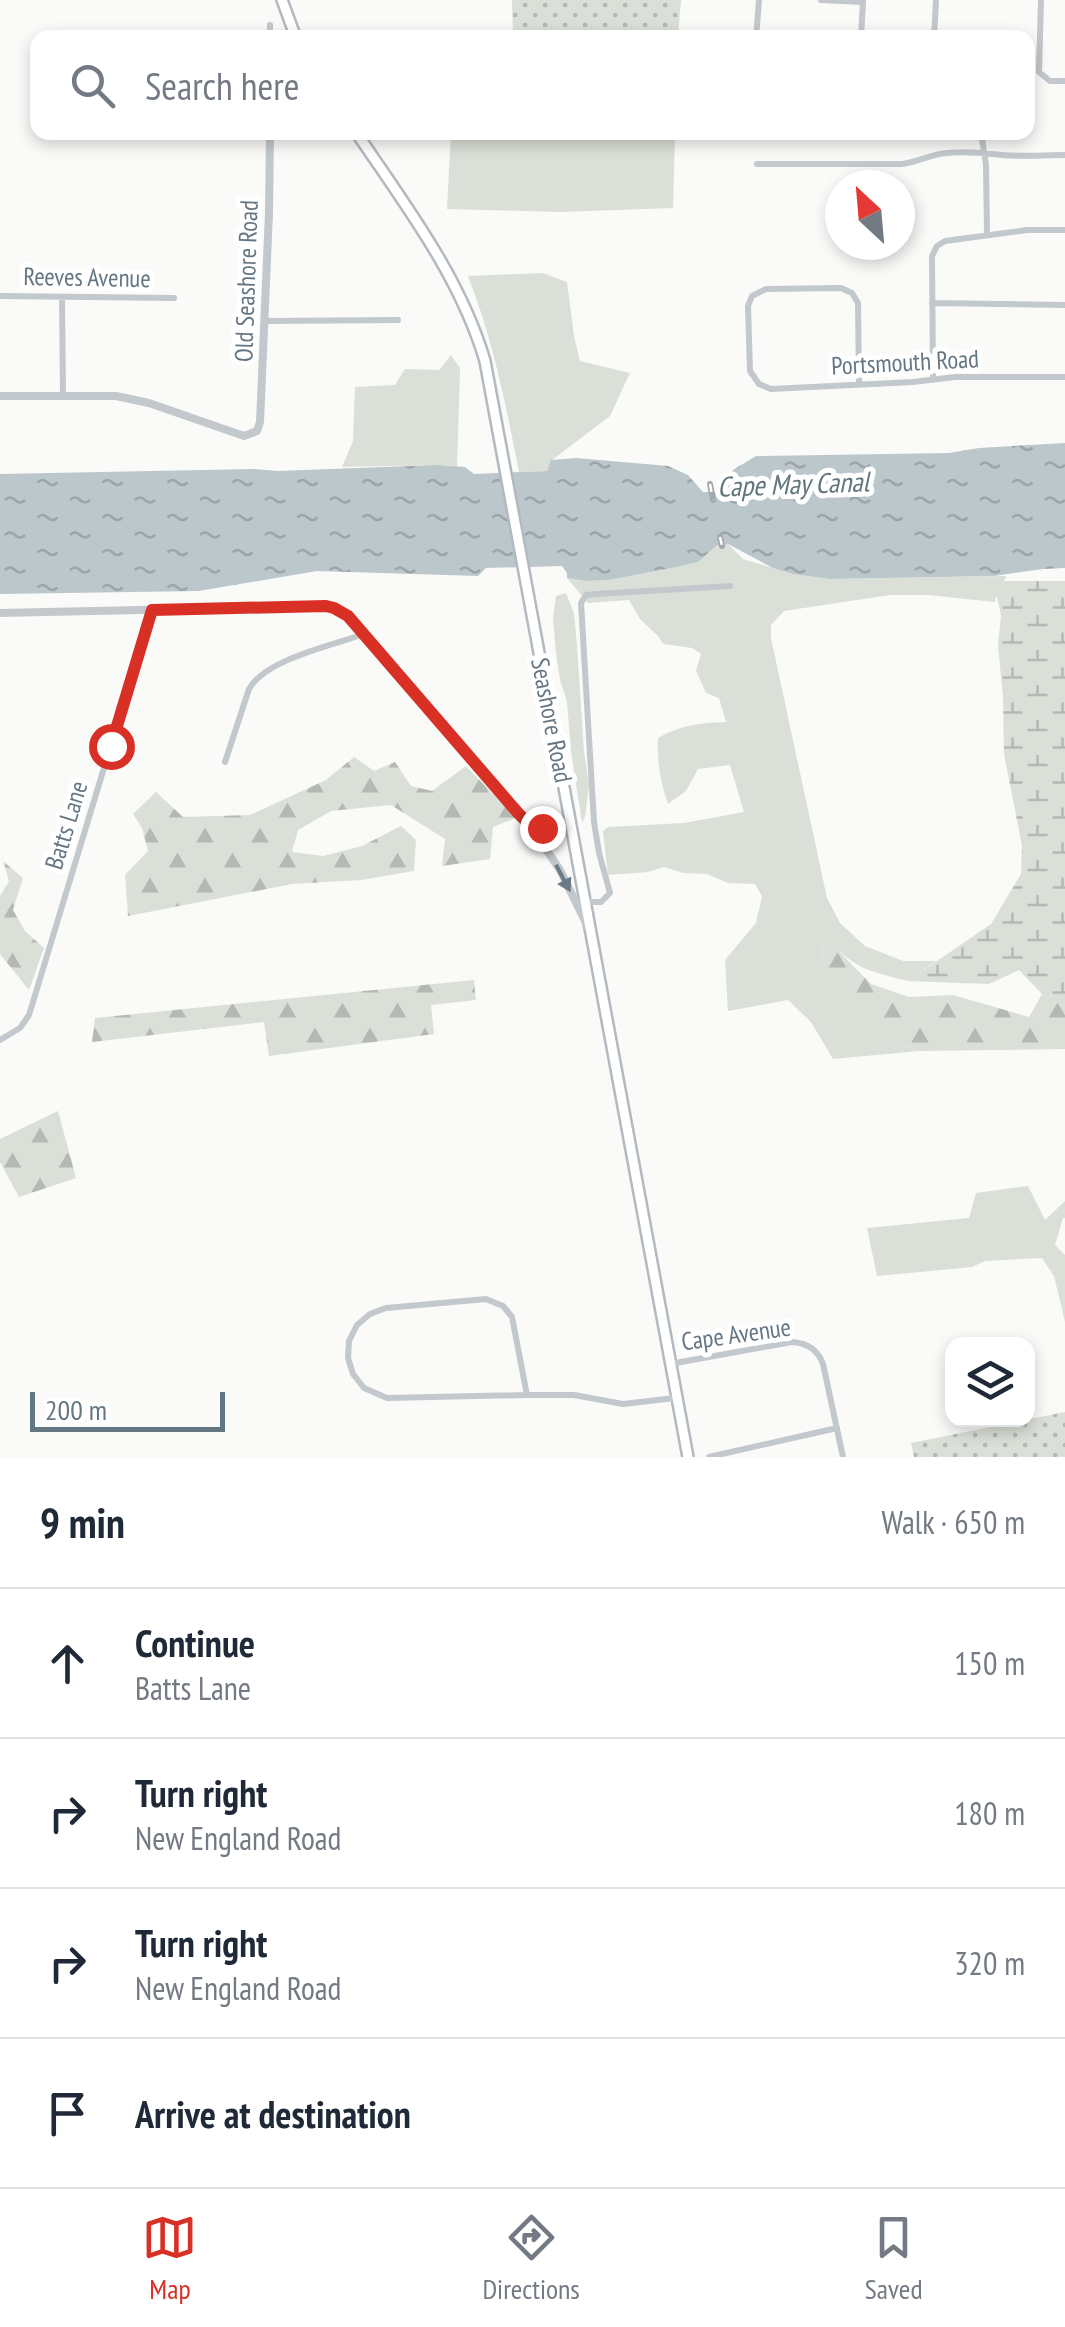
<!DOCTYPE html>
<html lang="en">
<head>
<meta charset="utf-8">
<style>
  :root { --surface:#fff; --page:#f2f2f3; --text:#1f2937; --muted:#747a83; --line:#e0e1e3; --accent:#d93025 }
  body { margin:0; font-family:"PT Sans Narrow",sans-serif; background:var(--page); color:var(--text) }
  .controls { position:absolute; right:30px; bottom:30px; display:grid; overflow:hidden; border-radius:20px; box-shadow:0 5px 15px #0003 }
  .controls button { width:90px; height:90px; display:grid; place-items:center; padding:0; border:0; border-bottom:2px solid var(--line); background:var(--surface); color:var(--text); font:50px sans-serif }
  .compass { position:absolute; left:825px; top:170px; width:90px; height:90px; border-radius:50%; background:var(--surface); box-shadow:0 5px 15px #0003; rotate:334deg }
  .scale { position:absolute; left:30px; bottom:25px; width:195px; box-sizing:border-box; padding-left:10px; border:5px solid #657683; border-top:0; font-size:28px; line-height:35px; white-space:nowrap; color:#657683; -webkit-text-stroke:8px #fff; paint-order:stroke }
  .stop { position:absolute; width:30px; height:30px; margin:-22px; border:8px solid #d93025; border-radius:50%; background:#fff }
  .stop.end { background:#d93025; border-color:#fff; box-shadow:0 2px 10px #0008 }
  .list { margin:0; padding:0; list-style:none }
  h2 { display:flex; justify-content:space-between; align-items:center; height:130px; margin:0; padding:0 40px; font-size:42px }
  h2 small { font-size:32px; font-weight:400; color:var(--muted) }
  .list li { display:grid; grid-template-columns:65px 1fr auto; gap:30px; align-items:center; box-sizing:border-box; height:150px; padding:0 40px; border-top:2px solid var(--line) }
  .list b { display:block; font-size:38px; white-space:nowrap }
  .list p { margin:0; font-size:32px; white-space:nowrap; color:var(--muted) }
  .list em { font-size:32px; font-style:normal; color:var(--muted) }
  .icon { flex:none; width:55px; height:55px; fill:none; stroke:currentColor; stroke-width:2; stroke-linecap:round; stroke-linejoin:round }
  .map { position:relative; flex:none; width:1065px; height:1457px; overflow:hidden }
  .search { position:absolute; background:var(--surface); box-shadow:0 5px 15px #0003; left:30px; right:30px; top:30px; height:110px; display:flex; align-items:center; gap:25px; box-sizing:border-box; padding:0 35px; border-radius:20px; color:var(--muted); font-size:38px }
  .sheet { height:730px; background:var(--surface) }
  nav { display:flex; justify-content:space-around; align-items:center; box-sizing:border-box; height:140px; border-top:2px solid var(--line); background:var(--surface); font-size:28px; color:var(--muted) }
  nav a { display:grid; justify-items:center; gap:5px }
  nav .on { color:var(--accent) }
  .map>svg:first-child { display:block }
</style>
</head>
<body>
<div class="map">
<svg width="1065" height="1457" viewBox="0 0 1065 1457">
  <defs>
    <pattern id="forest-firs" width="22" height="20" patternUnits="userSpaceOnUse" patternTransform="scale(2.5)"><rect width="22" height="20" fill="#dadfd7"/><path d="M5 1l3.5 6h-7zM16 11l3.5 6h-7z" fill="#b4b9b4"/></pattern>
    <pattern id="wetland-marsh" width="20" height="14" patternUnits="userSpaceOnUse" patternTransform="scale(2.5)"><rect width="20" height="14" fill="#dadfd7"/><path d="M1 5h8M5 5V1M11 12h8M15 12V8" fill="none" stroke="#b4b9b4"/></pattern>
    <pattern id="park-dots" width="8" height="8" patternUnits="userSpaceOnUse" patternTransform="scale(2.5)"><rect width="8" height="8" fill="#dadfd7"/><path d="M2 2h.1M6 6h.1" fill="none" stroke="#b4b9b4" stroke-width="1.8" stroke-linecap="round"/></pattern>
    <pattern id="water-ripples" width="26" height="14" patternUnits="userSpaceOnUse" patternTransform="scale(2.5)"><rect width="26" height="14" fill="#bbc7cb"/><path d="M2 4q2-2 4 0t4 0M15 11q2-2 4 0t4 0" fill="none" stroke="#9ca6aa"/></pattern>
  </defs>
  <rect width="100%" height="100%" fill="#fafaf8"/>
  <path fill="#dadfd7" d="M451,133h224l-2,75 -113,4 -113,-3z
    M543,273l24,9 7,54 6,25 50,12 -20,43 -58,44 -5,11 -28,1c-13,-67 -26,-132 -51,-196z
    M451,355l9,13 -3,98 -20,-1 -95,2 11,-26 2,-54 40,-2 10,-16 34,1z
    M717,544h11l15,15 50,15 37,5 176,-3c-2,10 -10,16 -11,26l-67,-7h-38l-106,16 -13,14v13l56,260 13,25 25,23 38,15h33l-28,20c-45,-11 -53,-13 -86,-46l1,33 64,72 32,11 -86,8 -22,-37 -23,-22 -60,11 -3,-51 31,-37 6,-27 -7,-12 -27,-1 -21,-9 -24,-1 -19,-6 -16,5 -40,3 -5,-44 5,-4 76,-4 60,-11 -14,-47 -32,4 -12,22 -18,13c-8,-23 -11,-42 -10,-66 23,-13 42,-15 68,-16l-7,-24 -13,-5 -10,-22 5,-17 -9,-6 -29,-4 -4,-7 -19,-18 -11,-19 -41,3 -21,-25 20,3 22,-1 68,-13 21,-5z
    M566,593l8,20 3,32 7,107 5,34 -4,31 -3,6 -11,-72 -4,-50 -7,-21 -4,-27 -3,-35 3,-22z
    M1028,1186l17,34 20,-19v17h-2l-8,27 10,10v67l-11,-46 -12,-18 -57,3 -13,6 -95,9 -10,-48 102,-10 7,-25z"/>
  <path fill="url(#forest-firs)" d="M354,757l20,14 21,-9 16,24 21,5 34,-25 50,52 -23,9 -3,32 -48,7 3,-27 -54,-34 -60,6 -33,19 -6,22 31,4 39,-10 39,-20 15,14 -2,31 -53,9 -69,4 -164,32 -3,-41 23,-24 -6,-23 -9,-14 23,-22 27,25 67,-2 76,-35z
    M3,861l20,17 -10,32 12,21 19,17 -15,42 -29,-36v-58l9,-15z
    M822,934l49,50 38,13 44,-2 76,22 13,-23 23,4v51l-146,2 -32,-11 -64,-72z
    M474,980l2,20 -45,5 3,29 -165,22 -5,-34 -172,20 3,-24z
    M58,1111l18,67 -57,19 -19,-35v-23z"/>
  <path fill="url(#wetland-marsh)" d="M1005,581h60v417l-23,-4 -23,-24 -30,14 -81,-3 83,-57 30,-50 1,-28 -18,-92 -1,-57 -5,-51 3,-31 -5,-22z"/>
  <path fill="url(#park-dots)" d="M512,0h169l-3,37h-165z
    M1065,1412v45h-151l-3,-14z"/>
  <path fill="url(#water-ripples)" d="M1065,443v125l-22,1 -49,7 -164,3 -37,-5 -20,-6 -45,-24 -11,1 -19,17 -21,5 -68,13 -22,1 -20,-3v-5l-5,-7 -76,2 -8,8 -161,-5 -118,20 -199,3v-120l253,-5 25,2 159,-6 28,2 9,7 73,-3 4,-11 25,-2 92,8 20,9 15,17h15l15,-22 23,-14 193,-3 30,-5z"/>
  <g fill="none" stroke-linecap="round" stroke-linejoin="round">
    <defs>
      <path id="secondary" d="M282,0l14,38
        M356,132c49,73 104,144 129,229l203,1096"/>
    </defs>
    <use href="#secondary" stroke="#b3babf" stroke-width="14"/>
    <path stroke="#c3c8cc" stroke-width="6" d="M821,0l42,2
      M1041,0l-2,72 11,9h15
      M270,25v13
      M756,38l3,-38
      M861,38l2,-37
      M934,38l2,-38
      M981,132l5,33 1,70
      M757,164h145c16,-2 29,-10 45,-11 20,-2 36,0 55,2 21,2 42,0 63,0
      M0,296l174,2
      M62,297l1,99
      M932,303l133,2
      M265,321l133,-1
      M933,379l-1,-123 5,-10 8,-5 82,-11h38
      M859,385l-1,-82 -6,-10 -11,-5 -75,1 -14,7 -4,10 2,65 9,13 12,5 142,-7 42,-5h110
      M225,762l24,-73c17,-30 82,-43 115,-55
      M587,902h14l9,-9 -11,-40 -5,-31 -13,-219 5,-8 11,-1 133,-8
      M0,1040l20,-12 9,-13 123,-405
      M486,1299l17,7 9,11 15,78 -140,3 -23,-10 -11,-14 -5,-16 1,-17 8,-16 13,-11 16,-6z
      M670,1364l122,-22c16,1 26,8 31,22l20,93
      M527,1395h47l49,9 52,-6
      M709,1457l128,-29"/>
    <path stroke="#c3c8cc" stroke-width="8" d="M0,396h116l33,7 95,33 13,-5 3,-9 9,-209 1,-81
      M0,613l320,-7 21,5 188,213 31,46 28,57
      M529,824l17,3 25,-6"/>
    <use href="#secondary" stroke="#fff" stroke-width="9"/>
    <defs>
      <path id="rail" d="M710,484l3,16
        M720,537l2,9"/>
    </defs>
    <use href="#rail" stroke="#a2aab0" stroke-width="6"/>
    <use href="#rail" stroke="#fff" stroke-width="2.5" stroke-dasharray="8" stroke-linecap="butt"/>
  </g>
  <defs><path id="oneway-solid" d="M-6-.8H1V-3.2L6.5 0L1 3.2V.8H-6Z" transform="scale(2.5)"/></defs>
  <use fill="#6a7a87" href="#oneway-solid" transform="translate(563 878) rotate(62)"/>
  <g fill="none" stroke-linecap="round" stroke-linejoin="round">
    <path stroke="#d93025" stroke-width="12" d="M111,746l41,-136 174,-4 8,2 14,8 170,197 11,11 13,4"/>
  </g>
  <g text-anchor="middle" stroke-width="10" stroke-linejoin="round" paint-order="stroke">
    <g font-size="25" fill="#657683" stroke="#fff">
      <text transform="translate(87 277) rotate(1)" y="9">Reeves Avenue</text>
      <text transform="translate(246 281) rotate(-88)" y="9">Old Seashore Road</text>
      <text transform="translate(905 362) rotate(-3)" y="9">Portsmouth Road</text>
      <text transform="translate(552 720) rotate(79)" y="9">Seashore Road</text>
      <text transform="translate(66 825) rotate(-73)" y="9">Batts Lane</text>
      <text transform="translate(736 1334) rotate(-8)" y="9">Cape Avenue</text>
    </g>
    <g font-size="28" font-style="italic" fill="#60757c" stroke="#fff">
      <text transform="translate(793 484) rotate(-2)" y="10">Cape May Canal</text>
    </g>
  </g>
</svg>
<div class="controls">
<button><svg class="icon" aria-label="layers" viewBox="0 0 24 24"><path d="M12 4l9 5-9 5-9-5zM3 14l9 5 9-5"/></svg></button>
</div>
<svg class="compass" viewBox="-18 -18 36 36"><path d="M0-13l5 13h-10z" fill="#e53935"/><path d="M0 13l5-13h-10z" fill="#747a83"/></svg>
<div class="scale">200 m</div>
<div class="stop" style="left:111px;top:746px"></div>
<div class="stop end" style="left:542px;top:828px"></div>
<div class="search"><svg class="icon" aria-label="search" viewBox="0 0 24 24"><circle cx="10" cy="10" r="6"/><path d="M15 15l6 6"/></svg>Search here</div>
</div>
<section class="sheet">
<h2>9 min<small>Walk · 650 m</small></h2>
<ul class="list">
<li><svg class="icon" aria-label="ahead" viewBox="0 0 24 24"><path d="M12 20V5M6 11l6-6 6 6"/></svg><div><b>Continue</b><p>Batts Lane</p></div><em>150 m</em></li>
<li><svg class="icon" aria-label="right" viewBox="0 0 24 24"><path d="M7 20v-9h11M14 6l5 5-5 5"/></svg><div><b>Turn right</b><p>New England Road</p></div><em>180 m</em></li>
<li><svg class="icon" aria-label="right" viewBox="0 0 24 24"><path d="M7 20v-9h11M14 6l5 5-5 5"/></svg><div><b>Turn right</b><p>New England Road</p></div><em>320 m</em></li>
<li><svg class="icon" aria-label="arrive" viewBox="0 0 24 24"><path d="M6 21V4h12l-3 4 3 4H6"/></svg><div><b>Arrive at destination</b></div></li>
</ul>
</section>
<nav>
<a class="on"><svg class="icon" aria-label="map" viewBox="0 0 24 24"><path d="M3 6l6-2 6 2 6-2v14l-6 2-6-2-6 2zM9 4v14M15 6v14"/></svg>Map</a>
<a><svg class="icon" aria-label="directions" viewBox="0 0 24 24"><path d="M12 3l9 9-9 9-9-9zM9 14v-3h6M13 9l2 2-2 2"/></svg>Directions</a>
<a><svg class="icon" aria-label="saved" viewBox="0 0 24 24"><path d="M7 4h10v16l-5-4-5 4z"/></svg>Saved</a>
</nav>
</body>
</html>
